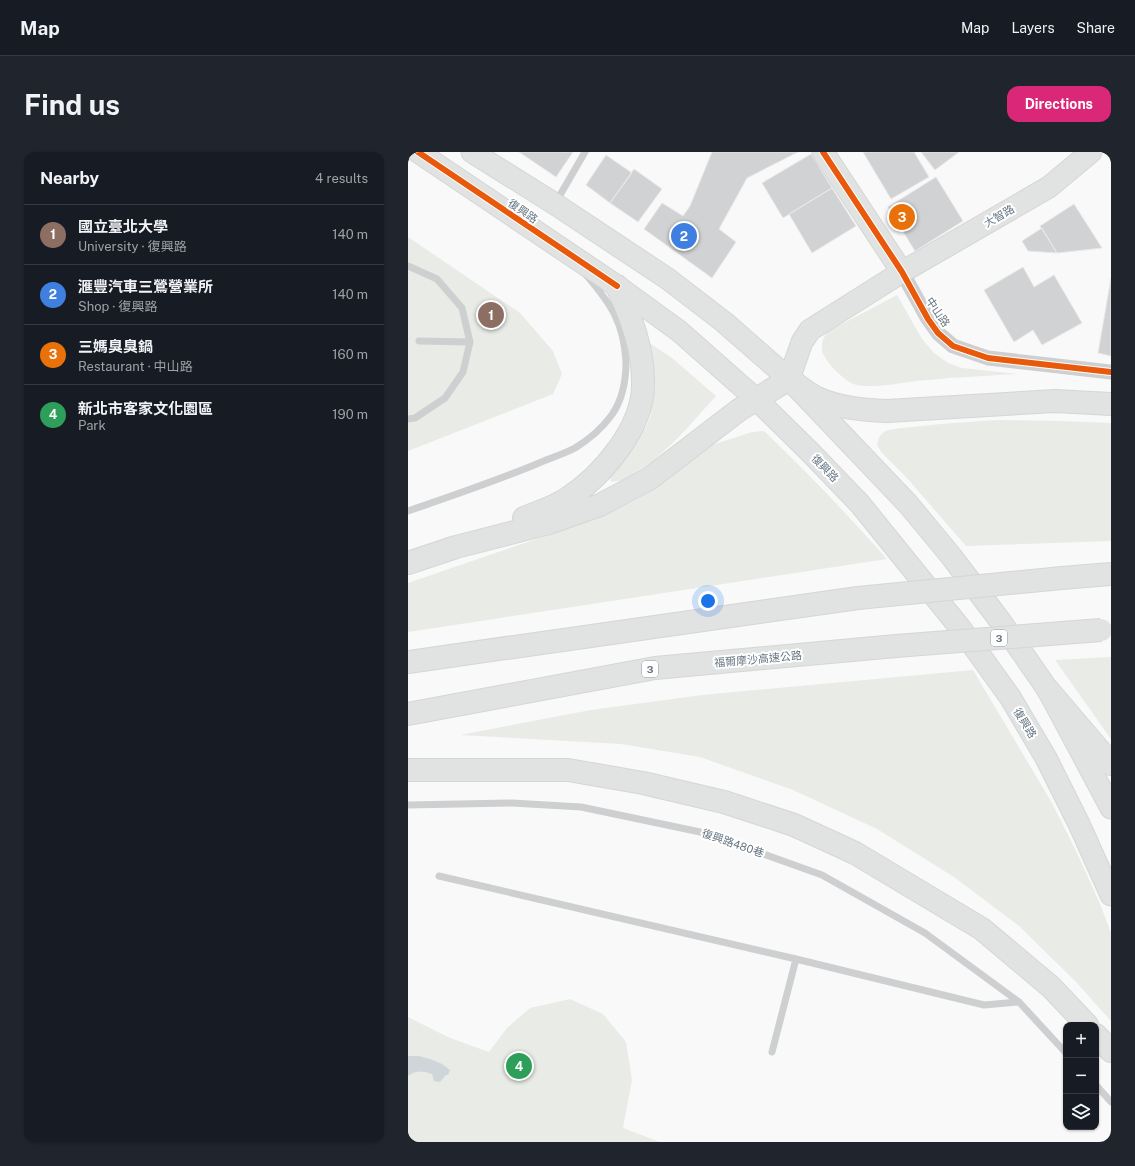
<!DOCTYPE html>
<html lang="en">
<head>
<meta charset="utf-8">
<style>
  :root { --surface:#171b24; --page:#20242c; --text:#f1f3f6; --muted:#9ea1a6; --line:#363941; --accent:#db2777 }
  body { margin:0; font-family:"Public Sans","Noto Sans TC",sans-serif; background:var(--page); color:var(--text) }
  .controls { position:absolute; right:12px; bottom:12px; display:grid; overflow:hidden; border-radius:8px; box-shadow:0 1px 3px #0004 }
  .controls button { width:36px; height:36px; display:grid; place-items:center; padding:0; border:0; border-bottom:1px solid var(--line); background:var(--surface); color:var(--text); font:20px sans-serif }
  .you { position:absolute; left:300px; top:449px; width:14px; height:14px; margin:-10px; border:3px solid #fff; border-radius:50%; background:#1a73e8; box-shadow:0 0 0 6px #1a73e833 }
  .badge { display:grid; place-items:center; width:26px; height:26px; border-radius:50%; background:var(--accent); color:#fff; font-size:13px; font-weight:700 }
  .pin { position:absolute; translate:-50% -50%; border:2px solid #fff; box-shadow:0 1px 4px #0006 }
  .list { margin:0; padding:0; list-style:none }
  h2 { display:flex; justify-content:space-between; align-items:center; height:52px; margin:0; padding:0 16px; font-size:17px }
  h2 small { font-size:13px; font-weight:400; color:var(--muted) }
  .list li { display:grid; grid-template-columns:26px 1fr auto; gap:12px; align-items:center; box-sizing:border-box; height:60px; padding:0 16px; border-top:1px solid var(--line) }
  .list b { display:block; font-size:15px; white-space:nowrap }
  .list p { margin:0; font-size:13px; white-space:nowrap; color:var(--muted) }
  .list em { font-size:13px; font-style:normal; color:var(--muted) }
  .icon { flex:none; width:22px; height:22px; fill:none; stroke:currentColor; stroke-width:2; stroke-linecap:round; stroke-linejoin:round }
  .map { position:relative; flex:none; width:703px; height:990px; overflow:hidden; border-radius:12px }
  header { display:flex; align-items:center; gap:24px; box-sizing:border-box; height:56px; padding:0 20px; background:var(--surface); border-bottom:1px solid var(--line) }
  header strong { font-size:19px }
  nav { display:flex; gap:22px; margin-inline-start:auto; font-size:14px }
  .intro { display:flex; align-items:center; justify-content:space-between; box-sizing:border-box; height:96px; padding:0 24px }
  h1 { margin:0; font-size:28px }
  .button { padding:10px 18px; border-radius:12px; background:var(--accent); color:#fff; font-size:14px; font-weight:700 }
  main { display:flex; gap:24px; padding:0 24px }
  aside { flex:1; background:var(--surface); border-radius:12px; box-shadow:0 1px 3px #0004 }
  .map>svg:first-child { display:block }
</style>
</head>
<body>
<header>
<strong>Map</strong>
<nav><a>Map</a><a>Layers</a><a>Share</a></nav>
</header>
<div class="intro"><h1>Find us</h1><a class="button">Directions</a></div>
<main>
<aside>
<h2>Nearby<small>4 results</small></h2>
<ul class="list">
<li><span class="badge" style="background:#8d6e63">1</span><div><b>國立臺北大學</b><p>University · 復興路</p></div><em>140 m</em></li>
<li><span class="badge" style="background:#3f7fe0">2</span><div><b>滙豐汽車三鶯營業所</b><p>Shop · 復興路</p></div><em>140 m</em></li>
<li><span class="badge" style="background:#e8710a">3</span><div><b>三媽臭臭鍋</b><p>Restaurant · 中山路</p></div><em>160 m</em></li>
<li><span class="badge" style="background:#2e9e5b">4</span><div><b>新北市客家文化園區</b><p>Park</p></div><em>190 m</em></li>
</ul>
</aside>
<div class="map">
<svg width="703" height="990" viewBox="0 0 703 990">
  <rect width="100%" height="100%" fill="#f9f9f9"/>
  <path fill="#e8ebe6" d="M0,85l112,76 33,38 9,23 -9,20 -145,57z
    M489,143l25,44 12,14 14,10 14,5 55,6c-30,2 -60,3 -89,6 -21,1 -51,9 -71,5 -10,-1 -35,-25 -35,-36 -1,-7 2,-11 5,-17z
    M240,190l24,16 44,38 -37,41 -27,25 -27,18 -14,2 -1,-6 13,-15 24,-36 4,-11 2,-27z
    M588,268l66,1 49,2v118l-145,5 -60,-69 -24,-24 -5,-8 2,-8 6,-6 9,-2 47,-5z
    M356,279c43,41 83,83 123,128l-479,73v-49l193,-66 33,-16 14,-8 61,-47 43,-14z
    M703,505v82l-56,-79z
    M565,518l79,133 25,50 23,51 11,29v88l-36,-40 -56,-55 -65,-49 -77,-48 -84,-39 -93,-33 -79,-13 -161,-9 131,-25 111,-15z
    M162,847l33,15 23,28 6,38 -9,48 37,14h-252v-125l42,21 39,14 18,-24 23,-20z"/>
  <path fill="#ced6d9" d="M0,904h11l11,3 12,5 8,6 -2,5h-2l-6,7 -6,-1 -2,-7c-9,-3 -15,-4 -24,2z"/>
  <path fill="#d0d2d3" stroke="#e8e8e8" d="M111,0h54l-17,25z
    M304,0h86l-51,26 -28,51 17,13 -24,36 -68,-49 18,-26 21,13 7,-10z
    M455,0h51l15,25 -38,22z
    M513,0h38l-24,18z
    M403,2l21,34 -49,30 -21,-35z
    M198,3l26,18 -22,30 -24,-18z
    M226,17l28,20 -24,33 -28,-19z
    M528,25l27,44 -48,30 -27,-44z
    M424,36l24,38 -44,27 -23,-39z
    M666,52l28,44 -45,5 -17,-27z
    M634,76l15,25 -29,-2 -6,-10z
    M615,115l11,20 20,-12 28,48 -40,22 -9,-15 -19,12 -30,-52z
    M703,126v78l-13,-3z"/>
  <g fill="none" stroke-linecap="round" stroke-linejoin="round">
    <defs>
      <path id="secondary" d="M10,0l199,134 62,45 77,68 54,53 50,52 101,125 49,68 36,61 33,66 32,71
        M64,0l83,52 113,75 56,43 65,57 119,125 43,52 50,66 47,68 63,118
        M415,0l79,120
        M381,227l13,-37 8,-12 92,-58 147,-85 42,-35"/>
      <path id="highway" d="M116,366c14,-6 31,-11 44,-20 34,-22 75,-70 75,-113 1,-34 -12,-68 -26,-99
        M0,411l48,-16 93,-24 51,-18 49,-26 90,-69 50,-31c9,6 18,14 28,19 22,10 46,12 70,13l168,-10 56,3
        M654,426l49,-4
        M0,510l450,-64
        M640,538l63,74
        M0,562l247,-46 241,-22
        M0,618h160l75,13 81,19 70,23 61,28 127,76 69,58 36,38
        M688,883l15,16"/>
    </defs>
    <use href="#secondary" stroke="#d5d6d7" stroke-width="23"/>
    <use href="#highway" stroke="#d5d6d6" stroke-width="24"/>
    <path stroke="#cecfd0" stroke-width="7" d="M148,50l29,-50
      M0,114l29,13 25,29 8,34 -7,30 -18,26 -30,20 -7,1
      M11,189l51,1
      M0,359c44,-15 88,-30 131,-48 11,-5 25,-9 36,-15 13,-8 27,-20 36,-32 11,-15 15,-36 15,-54 -2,-39 -15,-58 -39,-86
      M0,653l104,-2 69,4 124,26 117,42 103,58 94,69 47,51
      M31,724l357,83 188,46 35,-3
      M364,900l24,-93
      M688,933l15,17"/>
    <path stroke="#cecfd0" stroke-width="15" d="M494,120l26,47 10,14 15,13 35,12 123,14"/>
    <use href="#secondary" stroke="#e1e2e2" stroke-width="21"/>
    <use href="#highway" stroke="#e1e2e2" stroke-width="22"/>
    <defs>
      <path id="highway-bridge" d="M450,446l204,-20
        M488,494l205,-16"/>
    </defs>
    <use href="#highway-bridge" stroke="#d5d6d6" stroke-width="24" stroke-linecap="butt"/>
    <use href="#highway-bridge" stroke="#e1e2e2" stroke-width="22"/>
    <defs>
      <path id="cycleway" d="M10,0l199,134
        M415,0l79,120 26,47 10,14 15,13 35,12 123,14"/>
    </defs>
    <use href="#cycleway" stroke="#fff" stroke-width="8"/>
    <use href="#cycleway" stroke="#e8590c" stroke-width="6"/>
  </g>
  <g text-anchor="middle" stroke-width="4" stroke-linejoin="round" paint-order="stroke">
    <g fill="#fff" stroke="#939fa8" stroke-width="1">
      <rect x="583" y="478" width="16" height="16" rx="3"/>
      <rect x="234" y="509" width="16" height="16" rx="3"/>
    </g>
    <g font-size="10" font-weight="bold" fill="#657683">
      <text x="591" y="490">3</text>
      <text x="242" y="521">3</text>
    </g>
    <g font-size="11" fill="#657683" stroke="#fff">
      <text transform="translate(115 59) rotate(34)" y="4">復興路</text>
      <text transform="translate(591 64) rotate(-30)" y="4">大智路</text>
      <text transform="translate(530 160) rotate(56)" y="4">中山路</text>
      <text transform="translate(417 316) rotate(46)" y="4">復興路</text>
      <text transform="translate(350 507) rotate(-5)" y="4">福爾摩沙高速公路</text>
      <text transform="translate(617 571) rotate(59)" y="4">復興路</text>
      <text transform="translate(325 691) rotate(19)" y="4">復興路480巷</text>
    </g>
  </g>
</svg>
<div class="controls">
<button>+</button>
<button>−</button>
<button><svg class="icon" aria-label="layers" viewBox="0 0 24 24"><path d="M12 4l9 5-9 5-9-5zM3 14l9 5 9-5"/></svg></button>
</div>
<div class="you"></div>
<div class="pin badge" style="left:83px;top:163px;background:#8d6e63">1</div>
<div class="pin badge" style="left:276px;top:84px;background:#3f7fe0">2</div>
<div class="pin badge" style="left:494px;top:65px;background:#e8710a">3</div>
<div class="pin badge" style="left:111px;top:914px;background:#2e9e5b">4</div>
</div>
</main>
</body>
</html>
